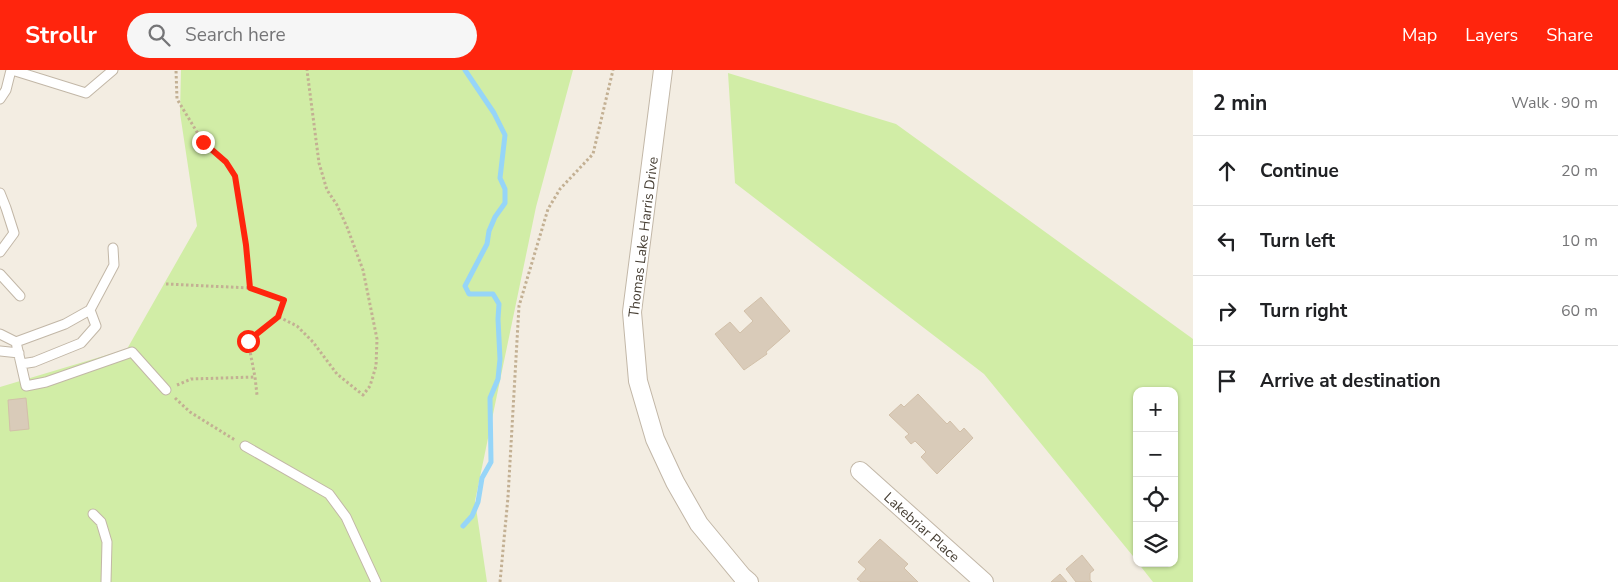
<!DOCTYPE html>
<html lang="en">
<head>
<meta charset="utf-8">
<style>
  :root { --surface:#fff; --page:#f6f6f6; --text:#202124; --muted:#757577; --line:#e0e0e0; --accent:#ff250d }
  body { margin:0; font-family:"Nunito Sans",sans-serif; background:var(--page); color:var(--text) }
  .controls { position:absolute; right:15px; bottom:15px; display:grid; overflow:hidden; border-radius:10px; box-shadow:0 1px 4px #0004 }
  .controls button { width:45px; height:45px; display:grid; place-items:center; padding:0; border:0; border-bottom:1px solid var(--line); background:var(--surface); color:var(--text); font:25px sans-serif }
  .stop { position:absolute; width:15px; height:15px; margin:-11px; border:4px solid #ff250d; border-radius:50%; background:#fff }
  .stop.end { background:#ff250d; border-color:#fff; box-shadow:0 1px 5px #0008 }
  .list { margin:0; padding:0; list-style:none }
  h2 { display:flex; justify-content:space-between; align-items:center; height:65px; margin:0; padding:0 20px; font-size:21px }
  h2 small { font-size:16px; font-weight:400; color:var(--muted) }
  .list li { display:grid; grid-template-columns:32px 1fr auto; gap:15px; align-items:center; box-sizing:border-box; height:70px; padding:0 20px; border-top:1px solid var(--line) }
  .list b { display:block; font-size:19px; white-space:nowrap }
  .list em { font-size:16px; font-style:normal; color:var(--muted) }
  .icon { flex:none; width:28px; height:28px; fill:none; stroke:currentColor; stroke-width:2; stroke-linecap:round; stroke-linejoin:round }
  .map { position:relative; flex:none; width:1193px; height:512px; overflow:hidden }
  header { display:flex; align-items:center; gap:30px; box-sizing:border-box; height:70px; padding:0 25px; background:var(--accent); color:#fff }
  header strong { font-size:24px }
  nav { display:flex; gap:28px; margin-inline-start:auto; font-size:18px }
  .search { width:350px; height:45px; background:var(--page); display:flex; align-items:center; gap:12px; box-sizing:border-box; padding:0 18px; border-radius:28px; color:var(--muted); font-size:19px }
  main { display:flex }
  aside { flex:1; background:var(--surface) }
  .map>svg:first-child { display:block }
</style>
</head>
<body>
<header>
<strong>Strollr</strong>
<div class="search"><svg class="icon" aria-label="search" viewBox="0 0 24 24"><circle cx="10" cy="10" r="6"/><path d="M15 15l6 6"/></svg>Search here</div>
<nav><a>Map</a><a>Layers</a><a>Share</a></nav>
</header>
<main>
<div class="map">
<svg width="1193" height="512" viewBox="0 0 1193 512">
  <rect width="100%" height="100%" fill="#f3ede2"/>
  <path fill="#d1eda6" d="M181,0h392l-37,137 -61,294 12,81h-487v-195l127,-38 70,-123 -17,-113z
    M728,3l168,51 297,215v243h-40l-15,-19h36v-172h-37v170l-153,-187 -249,-191z"/>
  <g fill="none" stroke-linecap="round" stroke-linejoin="round">
    <path stroke="#96d5f8" stroke-width="5" d="M463,456l9,-10 6,-14 4,-24 9,-16 -1,-64 8,-19 2,-20 -2,-40 1,-15 -6,-10h-24l-4,-8 22,-42 2,-13 6,-14 10,-14v-14l-5,-11 5,-43 -11,-22 -29,-43"/>
  </g>
  <path fill="#d9cbb9" stroke="#d2c0a9" d="M761,227l29,34 -24,21 1,2 -23,16 -29,-36 15,-12 10,11 13,-12 -9,-10z
    M918,324l29,30 3,-3 10,11 4,-4 9,10 -36,36 -16,-17 5,-5 -11,-11 -4,3 -6,-7 4,-3 -20,-19 12,-11 3,3z
    M26,328l3,31 -19,2 -2,-31z
    M880,469l28,25 -4,4 14,14h-57l-4,-3 9,-10 -8,-7z
    M1082,485l12,15 -4,3v7l2,2h-16l-10,-13z
    M1060,504l7,8h-16z"/>
  <g fill="none" stroke-linecap="round" stroke-linejoin="round">
    <defs>
      <path id="lane" d="M12,0l74,23 27,-23
        M0,29l6,-9 5,-20
        M0,123l6,15 8,25 -14,19
        M0,204l20,22
        M0,264l16,8 10,44 20,-4 86,-30 34,38
        M16,272l49,-18 25,-14 24,-45 -1,-17
        M0,281l19,2
        M21,294l13,-2 47,-19 15,-17 -6,-16
        M245,376l84,48 17,23 30,65
        M93,444l8,8 6,20 -1,40"/>
      <path id="street" d="M663,0l-31,242 6,69 17,58 20,43 24,42 43,52 7,6
        M860,401l124,111"/>
    </defs>
    <use href="#lane" stroke="#c2b7a7" stroke-width="11"/>
    <use href="#street" stroke="#c2b7a7" stroke-width="20"/>
    <path stroke="#c3b093" stroke-width="3" stroke-dasharray="2.5 2.5" stroke-linecap="butt" d="M166,214l84,4 -4,-43 -11,-69 -9,-14 -23,-20 -26,-43 -1,-29
      M250,218l34,12 -5,17 -31,24 7,36 2,18
      M279,247l18,9 16,16 24,32 26,21 7,-9 6,-20 1,-27 -14,-69 -16,-43 -10,-22 -10,-15 -8,-27 -12,-93
      M177,315l14,-6 64,-2
      M175,328l15,14 45,28
      M500,512l8,-85 11,-191 29,-97 12,-20 33,-35 20,-84"/>
    <use href="#lane" stroke="#fff" stroke-width="9"/>
    <use href="#street" stroke="#fff" stroke-width="18"/>
  </g>
  <g fill="none" stroke-linecap="round" stroke-linejoin="round">
    <path stroke="#ff250d" stroke-width="6" d="M203,72l23,20 9,14 11,69 4,43 34,12 -6,17 -30,24"/>
  </g>
  <g text-anchor="middle" stroke-width="4" stroke-linejoin="round" paint-order="stroke">
    <g font-size="14" fill="#453d32" stroke="#fff">
      <text transform="translate(643 167) rotate(-83)" y="5">Thomas Lake Harris Drive</text>
      <text transform="translate(922 457) rotate(42)" y="5">Lakebriar Place</text>
    </g>
  </g>
</svg>
<div class="controls">
<button>+</button>
<button>−</button>
<button><svg class="icon" aria-label="locate" viewBox="0 0 24 24"><circle cx="12" cy="12" r="6"/><path d="M12 2v4M12 18v4M2 12h4M18 12h4"/></svg></button>
<button><svg class="icon" aria-label="layers" viewBox="0 0 24 24"><path d="M12 4l9 5-9 5-9-5zM3 14l9 5 9-5"/></svg></button>
</div>
<div class="stop" style="left:248px;top:271px"></div>
<div class="stop end" style="left:203px;top:72px"></div>
</div>
<aside>
<h2>2 min<small>Walk · 90 m</small></h2>
<ul class="list">
<li><svg class="icon" aria-label="ahead" viewBox="0 0 24 24"><path d="M12 20V5M6 11l6-6 6 6"/></svg><div><b>Continue</b></div><em>20 m</em></li>
<li><svg class="icon" aria-label="left" viewBox="0 0 24 24"><path d="M17 20v-9H6M10 6l-5 5 5 5"/></svg><div><b>Turn left</b></div><em>10 m</em></li>
<li><svg class="icon" aria-label="right" viewBox="0 0 24 24"><path d="M7 20v-9h11M14 6l5 5-5 5"/></svg><div><b>Turn right</b></div><em>60 m</em></li>
<li><svg class="icon" aria-label="arrive" viewBox="0 0 24 24"><path d="M6 21V4h12l-3 4 3 4H6"/></svg><div><b>Arrive at destination</b></div></li>
</ul>
</aside>
</main>
</body>
</html>
